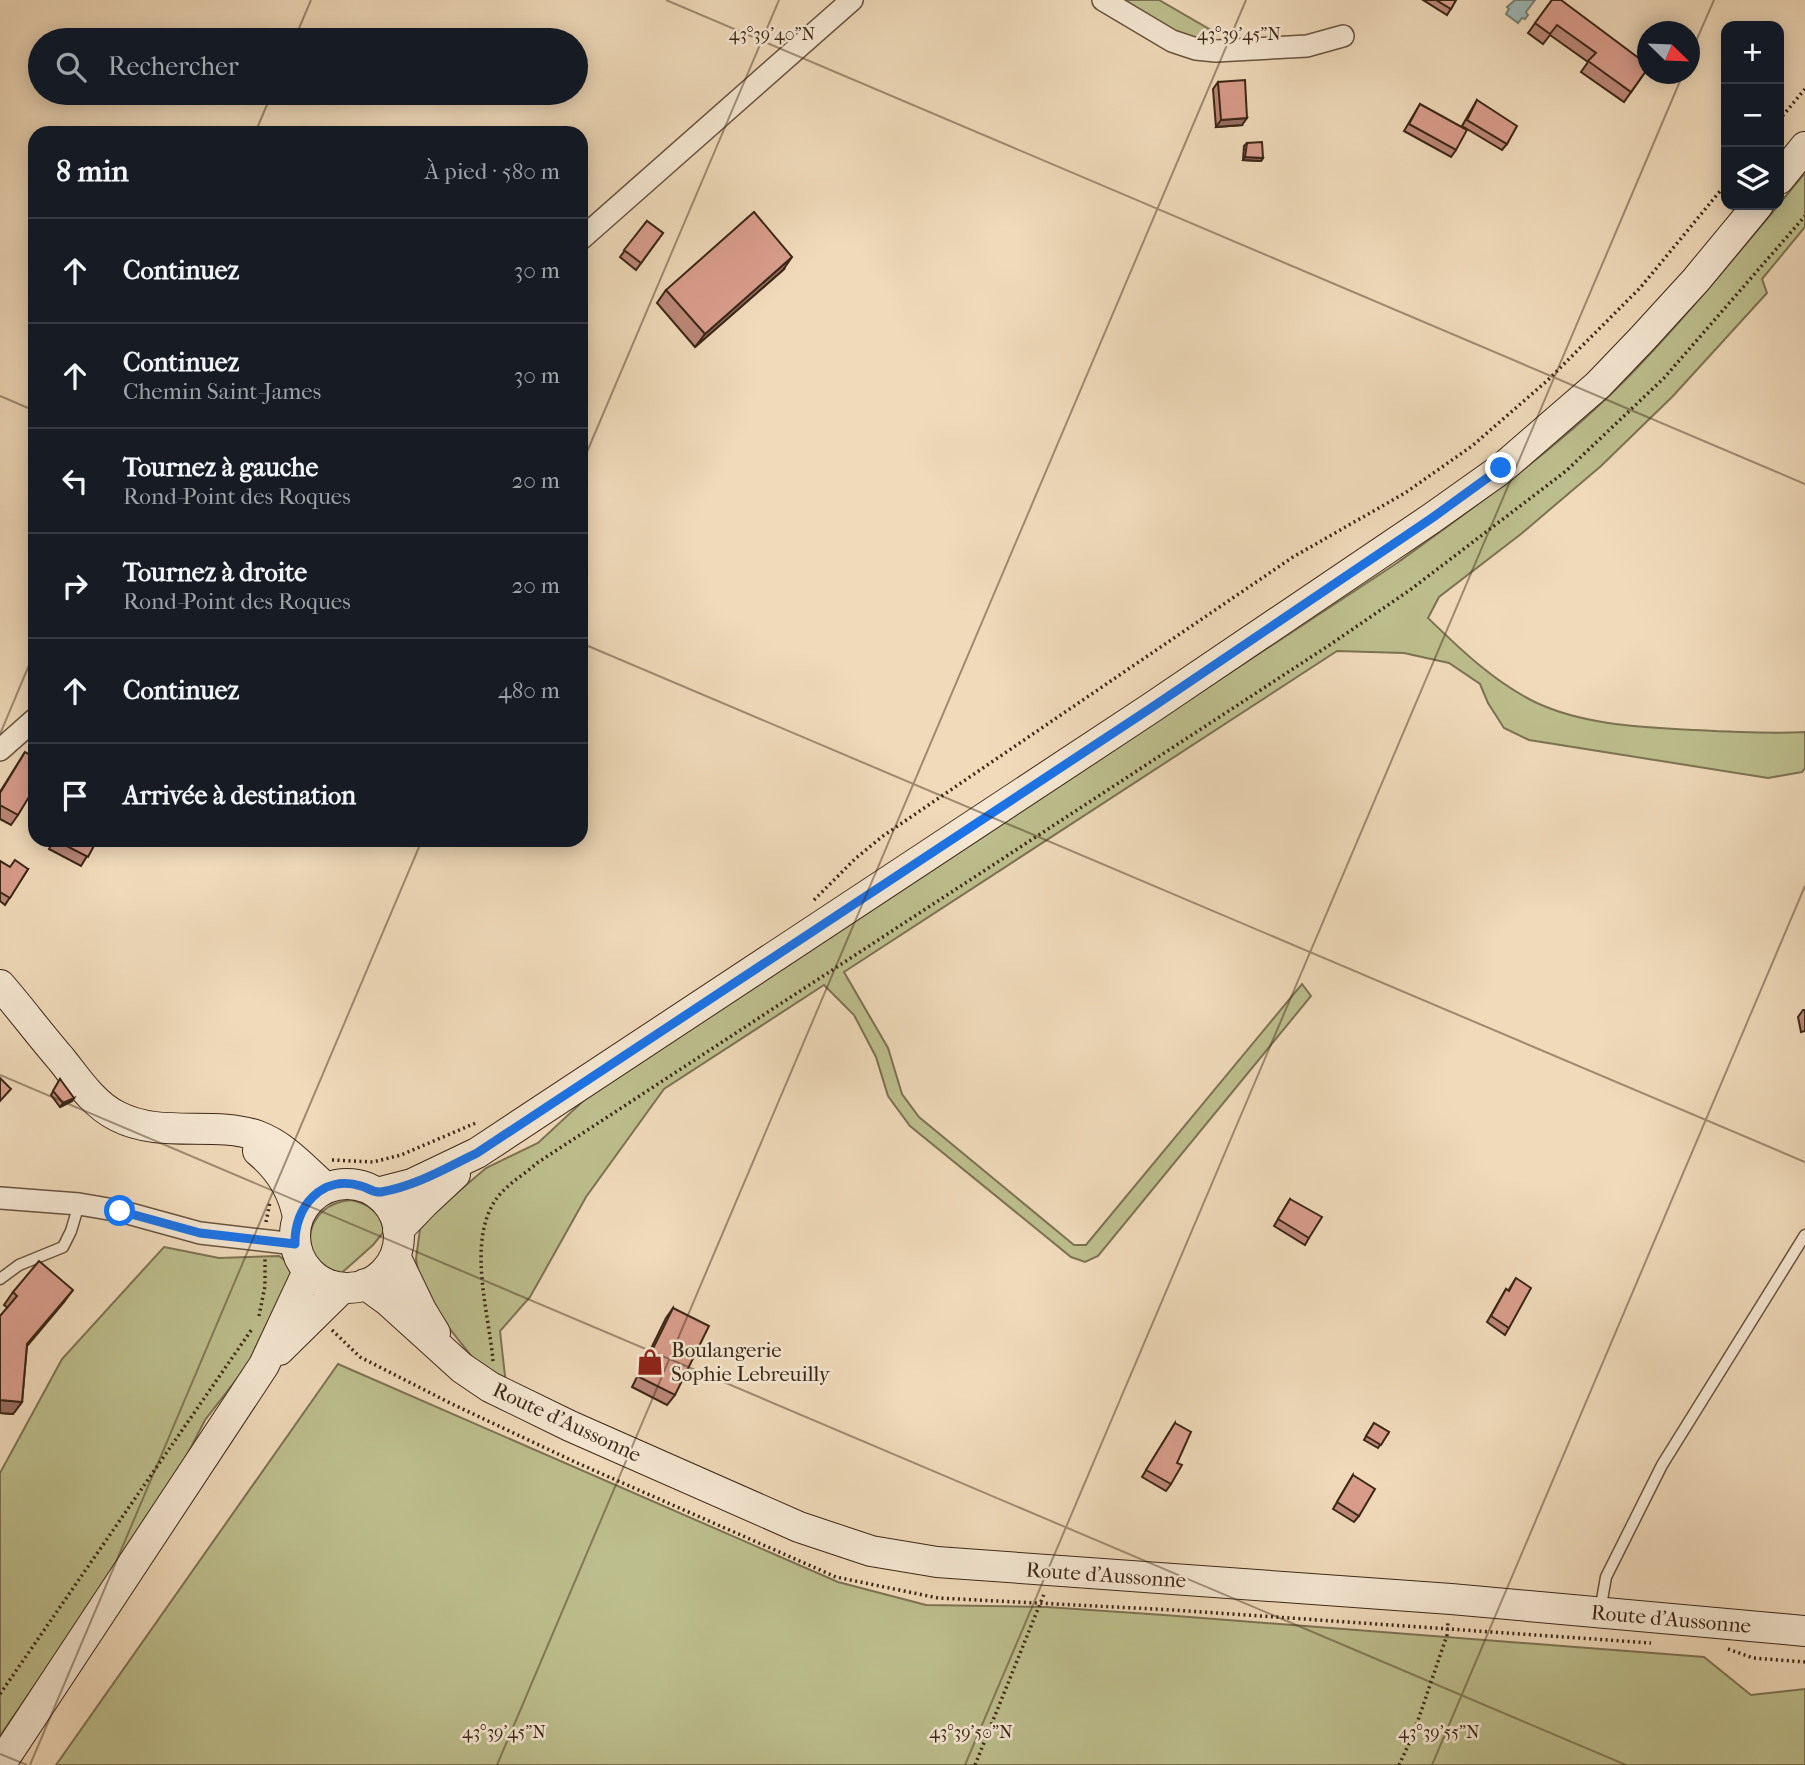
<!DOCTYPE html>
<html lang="fr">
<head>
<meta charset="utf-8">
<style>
  :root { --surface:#171b24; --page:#242831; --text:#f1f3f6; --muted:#9ea1a6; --line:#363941 }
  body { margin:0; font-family:"IM FELL French Canon",serif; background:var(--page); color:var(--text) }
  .controls { position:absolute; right:21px; top:21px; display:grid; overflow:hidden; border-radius:14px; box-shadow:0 4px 18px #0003 }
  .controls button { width:63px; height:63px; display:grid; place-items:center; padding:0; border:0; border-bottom:2px solid var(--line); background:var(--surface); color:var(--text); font:35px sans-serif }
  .compass { position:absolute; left:1637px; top:21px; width:63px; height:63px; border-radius:50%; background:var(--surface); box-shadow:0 4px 18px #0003; rotate:113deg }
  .stop { position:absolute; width:21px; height:21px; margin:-16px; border:5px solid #1a73e8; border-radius:50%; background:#fff }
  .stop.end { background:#1a73e8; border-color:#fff; box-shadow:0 2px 7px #0008 }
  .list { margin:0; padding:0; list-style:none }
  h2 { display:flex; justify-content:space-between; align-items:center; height:91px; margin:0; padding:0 28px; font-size:30px }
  h2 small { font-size:23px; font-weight:400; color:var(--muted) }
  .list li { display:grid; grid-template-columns:46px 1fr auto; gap:21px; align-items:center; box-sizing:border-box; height:105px; padding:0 28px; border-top:2px solid var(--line) }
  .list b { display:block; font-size:26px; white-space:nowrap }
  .list p { margin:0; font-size:23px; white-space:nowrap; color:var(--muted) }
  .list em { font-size:23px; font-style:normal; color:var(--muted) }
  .icon { flex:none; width:38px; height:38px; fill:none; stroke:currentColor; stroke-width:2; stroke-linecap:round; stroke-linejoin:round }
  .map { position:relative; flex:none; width:1805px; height:1765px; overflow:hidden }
  .search { position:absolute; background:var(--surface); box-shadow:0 4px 18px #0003; left:28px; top:28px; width:560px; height:77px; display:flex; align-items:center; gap:18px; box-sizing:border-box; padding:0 24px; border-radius:38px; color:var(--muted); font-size:26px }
  .panel { position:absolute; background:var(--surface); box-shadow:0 4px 18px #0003; left:28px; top:126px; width:560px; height:721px; border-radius:21px }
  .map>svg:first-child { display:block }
</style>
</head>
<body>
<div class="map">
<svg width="1805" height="1765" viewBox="0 0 1805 1765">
  <rect width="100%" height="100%" fill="#f0daba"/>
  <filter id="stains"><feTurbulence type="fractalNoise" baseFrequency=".00286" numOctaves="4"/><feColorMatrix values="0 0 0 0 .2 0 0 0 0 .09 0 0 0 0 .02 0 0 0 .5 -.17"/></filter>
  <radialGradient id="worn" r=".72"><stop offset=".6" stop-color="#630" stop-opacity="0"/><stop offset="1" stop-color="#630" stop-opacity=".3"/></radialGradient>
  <path fill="#bdbe8d" stroke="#7c7252" stroke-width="2" d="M1116,0h43l57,33 -10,11 -25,-5z
    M1805,173v54l-43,52 5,14 -94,103 -72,70 -80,68 -82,63 -11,21c33,32 67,65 109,85 47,22 105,24 156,27 38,2 75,4 112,2v36l-3,4 -34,6 -239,-38 -25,-12 -16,-25 -8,-19 -31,-21 -45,-10 -67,-2 -493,321 44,76 14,46 17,23 155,128h12l216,-261 9,12 -213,260 -13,6 -14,-5 -161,-131 -22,-30 -12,-39 -22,-42 -30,-30 -160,104 -78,108 -56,100 -30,34 6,54 -33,-27 -51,-64 -6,-35 4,-30 17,-19 49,-42 52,-25 57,-53 802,-527c83,-60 167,-119 238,-193 60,-63 115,-131 170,-197z
    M351,1200c18,4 28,12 35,29l-13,16 -36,32c-42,-20 -33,-73 14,-77z
    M164,1247l55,11 60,-2 11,8 2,19 -28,61 -59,76 -34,66 -171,250v-263l62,-114z
    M338,1364l500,218 88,23 121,2 117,8 540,42 47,38 54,-6v76h-1749z"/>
  <path fill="#9db9b8" stroke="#767f77" stroke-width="2" d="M1515,0h20l-9,12 2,3 -3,4 -3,-1 -4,5 -12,-9 3,-5 -2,-2z"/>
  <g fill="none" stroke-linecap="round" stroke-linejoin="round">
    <defs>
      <path id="service" d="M0,1279l19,-14 44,-18 8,-16 8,-27
        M1600,1611l6,-34 56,-112 143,-230"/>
      <path id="minor" d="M1103,0l69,41 24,8 20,2 91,-5 36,-10
        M581,239l271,-239
        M0,750l35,-31
        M0,1198l79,6 41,7 80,22 95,11"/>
      <path id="secondary" d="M1779,179l26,-32
        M0,985c21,24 40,50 61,74 16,20 32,45 56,57 44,23 96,4 141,20 27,10 47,34 68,52
        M258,1151c22,18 35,39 40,66
        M295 1236a52 52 0 1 1 104 0a52 52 0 1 1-104 0Z
        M377,1193l35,-9 65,-31 674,-445 281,-190 69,-49 97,-84 45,-47 53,-58 62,-75
        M398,1230l26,-27 31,-29
        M395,1256l26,54 14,23
        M365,1284l22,16 75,68 28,19 80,39 229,101 72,24 66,11 514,37 354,32
        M279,1350l63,-62
        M0,1765l264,-400 44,-94"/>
    </defs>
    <use href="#service" stroke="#68543f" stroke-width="13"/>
    <use href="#minor" stroke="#68543f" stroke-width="24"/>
    <use href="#secondary" stroke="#3b2716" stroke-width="32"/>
    <path stroke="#3b2716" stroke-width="3.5" stroke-dasharray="2 3.5" stroke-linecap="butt" d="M1779,120l26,-31
      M814,900l42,-42 27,-22 410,-279 112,-64 67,-47 76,-66 92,-92 86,-104
      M332,1160l41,2 28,-7 77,-33
      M266,1222l4,-20
      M259,1316l6,-30v-28
      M332,1330l28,27 90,46 125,59 261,115 102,21 236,12 477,33
      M493,1361c-4,-48 -27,-121 4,-163 9,-13 28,-24 40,-35l791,-517 82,-56 156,-119 98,-93 141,-162
      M1728,1649l25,9 52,4
      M0,1694l252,-365
      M975,1765l69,-171
      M1399,1765l14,-30 34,-100 1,-14"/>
    <use href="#service" stroke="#f5e7d2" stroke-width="10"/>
    <use href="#minor" stroke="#f5e7d2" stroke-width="21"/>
    <use href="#secondary" stroke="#f5e7d2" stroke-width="30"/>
  </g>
  <path fill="#bb8778" stroke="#3b2716" stroke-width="2" d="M1423,0h33l-9,15z
    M1552,0l96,68 -24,34 -43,-30 7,-10 -38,-27 -7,9 -15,-11z
    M1218,82l24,43 -26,2 -3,-38z
    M1477,100l30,44 -5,6 -40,-24z
    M1420,104l36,46 -5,7 -47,-26z
    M1247,143l16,15 -2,3 -18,-1 1,-14z
    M647,221l16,12 -27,37 -16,-13z
    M783,270l-88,77 -38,-44 9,-13z
    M25,752l-7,63 -7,10 -11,-6v-27z
    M54,840h43l-16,26 -32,-17z
    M0,861l10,6 18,2 -23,36 -5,-4z
    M1803,1010h2v21l-4,1 -3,-15z
    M60,1079l12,22 -12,6 -9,-12z
    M1290,1199l19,39 -4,7 -31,-19z
    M1516,1278l-7,50 -4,7 -18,-13 15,-26 4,-7 2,2z
    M13,1292l51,10 -37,44 -5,56 -9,12 -13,-1v-97l8,-8 -4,-3z
    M673,1308l2,87 -8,10 -35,-18 34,-69z
    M1175,1423l2,40 -6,21 -5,7 -24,-14z
    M1374,1423l15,9 -11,16 -14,-8z
    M1353,1475l6,41 -5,6 -21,-13z"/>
  <path fill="#986e62" stroke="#3b2716" stroke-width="2" d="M1247,118l-5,7 -26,2 5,-7z
    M1245,157l18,1 -2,3 -18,-1z
    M792,257l-9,13 -88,77 10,-13z
    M74,1098l-2,3 -12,6 3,-4z
    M73,1290l-9,12 -46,54 9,-12z
    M0,1400l22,2 -9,12 -13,-1z"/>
  <path fill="#d99d8c" stroke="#3b2716" stroke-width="2" d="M1436,0h20l-5,9z
    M1552,0h9l87,65v3l-17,24 -43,-31 8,-8 -39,-28 -7,9 -15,-11z
    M1245,80l2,38 -26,2 -3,-38z
    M1477,100l40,26 -10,18 -40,-24z
    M1420,104l47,26 -11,20 -47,-26z
    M1262,142l1,16 -18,-1 2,-14z
    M754,212l38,45 -87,77 -39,-44z
    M647,221l16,12 -22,30 -17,-13z
    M25,752l10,6v29l-17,28 -18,-10v-12z
    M55,840h42l-9,17z
    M15,860l13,9 -18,29 -10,-6v-31l10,6z
    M0,1078l11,11 -11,12z
    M60,1079l14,19 -11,5 -10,-12z
    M1290,1199l32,18 -13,21 -31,-19z
    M39,1261l34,29 -46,54 -5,58 -22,-2v-84l17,-20 -4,-4z
    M1516,1278l15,10 -22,40 -18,-12 15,-27 3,2z
    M673,1308l36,18 -34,69 -36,-18z
    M1175,1423l16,9 -14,31 5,2 -11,19 -25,-14z
    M1374,1423l15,9 -8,13 -15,-9z
    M1353,1475l22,14 -16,27 -22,-14z"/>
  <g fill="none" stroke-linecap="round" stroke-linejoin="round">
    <path stroke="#1a73e8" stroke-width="9" d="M120,1211l80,22 95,11c-1,-37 27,-70 66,-58 8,2 12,7 20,6 35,-6 65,-24 96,-39l674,-445 281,-190 69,-50"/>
  </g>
  <path fill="none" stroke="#3b2716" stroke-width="2" stroke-opacity="0.45" d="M666,0l1139,484M294,40l17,-40M1689,57l25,-57M255,133l17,-40M0,396l35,15M581,466l198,-466M581,643l1224,519M0,734l35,-83M0,1075l1626,690M0,1754l27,11M30,1765l392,-925M497,1765l749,-1765M965,1765l718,-1691M1432,1765l373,-879"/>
  <defs>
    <symbol id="shop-bare" viewBox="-9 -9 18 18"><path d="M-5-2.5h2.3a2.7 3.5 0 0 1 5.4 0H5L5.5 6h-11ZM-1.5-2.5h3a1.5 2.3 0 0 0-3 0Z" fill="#8f2418" stroke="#f5e7d2" stroke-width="2.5" paint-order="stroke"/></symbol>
  </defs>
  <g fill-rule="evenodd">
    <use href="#shop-bare" x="631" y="1343" width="38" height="38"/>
  </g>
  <g text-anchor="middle" stroke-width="5" stroke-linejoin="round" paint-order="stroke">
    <g font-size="21" fill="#3b2716" stroke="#f5e7d2" text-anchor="start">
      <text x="671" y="1357">Boulangerie<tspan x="671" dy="24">Sophie Lebreuilly</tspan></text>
    </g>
    <g font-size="21" fill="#3b2716" stroke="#f5e7d2">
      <text transform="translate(567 1422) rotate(25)" y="7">Route d'Aussonne</text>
      <text transform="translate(1106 1575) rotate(4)" y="7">Route d'Aussonne</text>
      <text transform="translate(1671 1619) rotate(5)" y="7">Route d'Aussonne</text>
    </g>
  </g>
  <g font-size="18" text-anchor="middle" fill="#3b2716" stroke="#f5e7d2" stroke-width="5" stroke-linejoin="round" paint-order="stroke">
    <text x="772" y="40">43°39'40"N</text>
    <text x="1239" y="40">43°39'45"N</text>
    <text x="504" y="1738">43°39'45"N</text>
    <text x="971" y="1738">43°39'50"N</text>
    <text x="1439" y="1738">43°39'55"N</text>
  </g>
  <rect width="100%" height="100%" filter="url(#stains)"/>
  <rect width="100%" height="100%" fill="url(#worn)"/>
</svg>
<div class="controls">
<button>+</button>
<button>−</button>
<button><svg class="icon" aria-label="layers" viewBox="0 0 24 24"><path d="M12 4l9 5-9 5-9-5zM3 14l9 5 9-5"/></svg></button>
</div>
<svg class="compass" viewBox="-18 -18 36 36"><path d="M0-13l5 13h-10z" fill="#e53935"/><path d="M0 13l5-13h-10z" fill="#9ea1a6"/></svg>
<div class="stop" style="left:120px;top:1211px"></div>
<div class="stop end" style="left:1501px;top:468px"></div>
<div class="search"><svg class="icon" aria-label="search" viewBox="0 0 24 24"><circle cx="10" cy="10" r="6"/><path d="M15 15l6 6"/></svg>Rechercher</div>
<section class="panel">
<h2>8 min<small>À pied · 580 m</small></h2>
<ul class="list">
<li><svg class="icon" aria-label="ahead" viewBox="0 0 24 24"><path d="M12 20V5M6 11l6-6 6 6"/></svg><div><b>Continuez</b></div><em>30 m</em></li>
<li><svg class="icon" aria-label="ahead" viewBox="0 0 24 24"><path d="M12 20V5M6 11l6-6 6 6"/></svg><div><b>Continuez</b><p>Chemin Saint-James</p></div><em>30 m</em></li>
<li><svg class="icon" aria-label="left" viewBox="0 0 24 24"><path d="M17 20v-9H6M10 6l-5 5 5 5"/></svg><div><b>Tournez à gauche</b><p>Rond-Point des Roques</p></div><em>20 m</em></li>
<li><svg class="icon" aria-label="right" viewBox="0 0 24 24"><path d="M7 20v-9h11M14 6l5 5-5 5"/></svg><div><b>Tournez à droite</b><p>Rond-Point des Roques</p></div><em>20 m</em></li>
<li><svg class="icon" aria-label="ahead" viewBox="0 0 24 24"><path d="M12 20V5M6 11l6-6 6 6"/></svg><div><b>Continuez</b></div><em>480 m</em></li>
<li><svg class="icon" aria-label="arrive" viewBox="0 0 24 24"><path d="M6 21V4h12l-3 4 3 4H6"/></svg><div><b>Arrivée à destination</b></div></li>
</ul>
</section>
</div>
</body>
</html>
